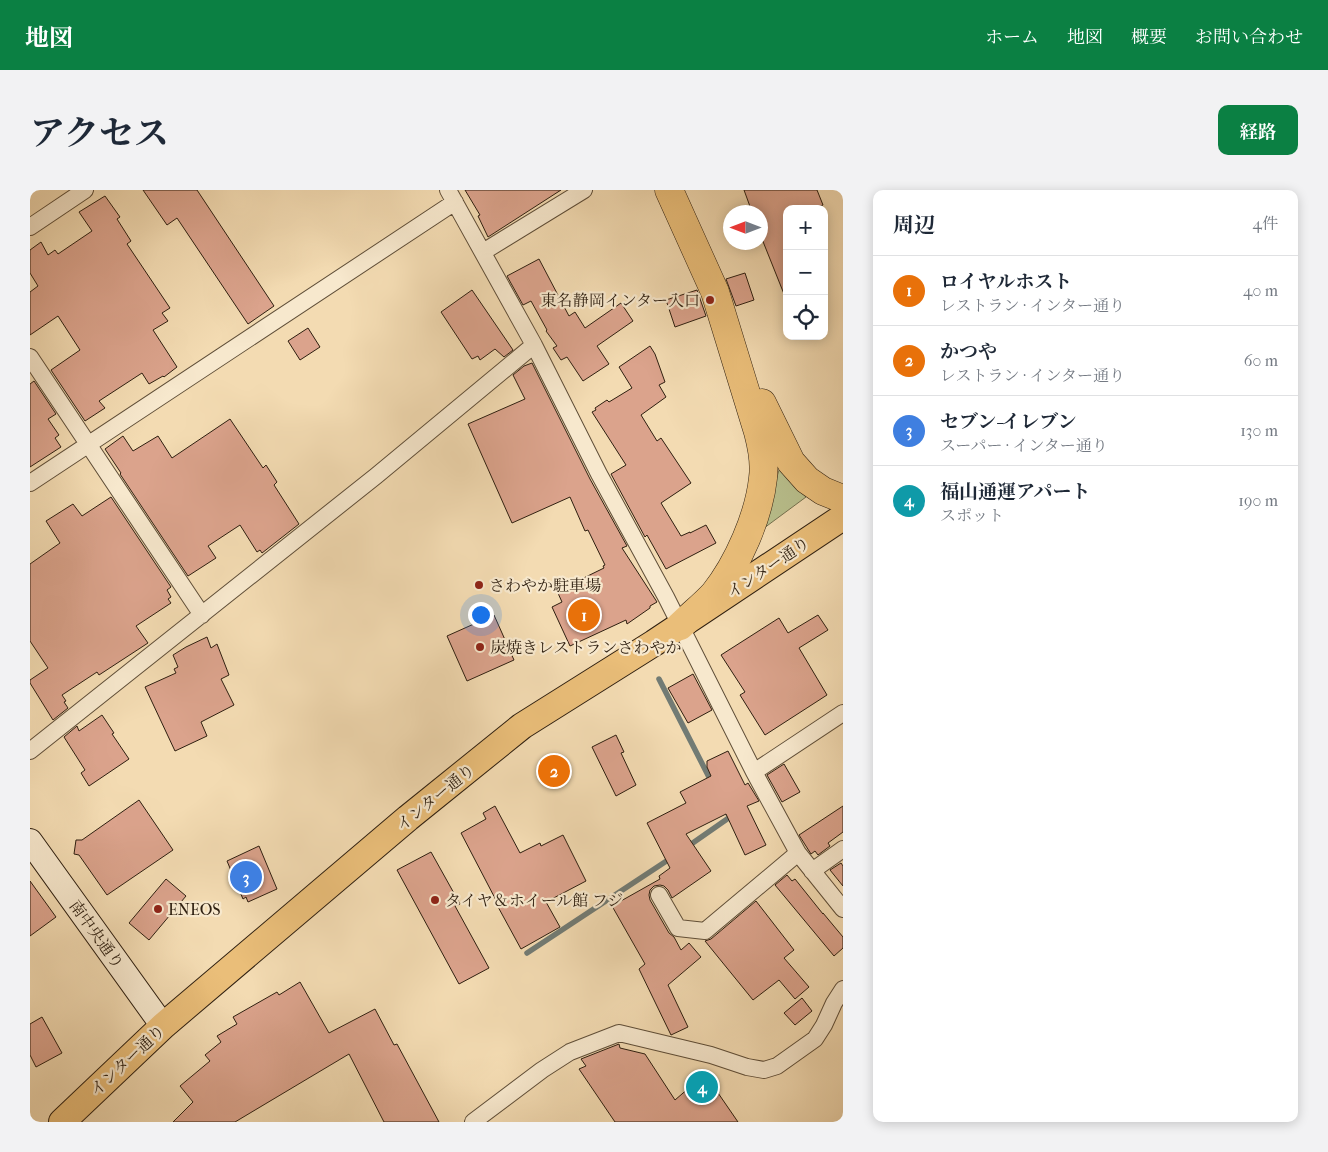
<!DOCTYPE html>
<html lang="ja">
<head>
<meta charset="utf-8">
<style>
  :root { --surface:#fff; --page:#f2f2f3; --text:#1f2937; --muted:#747a83; --line:#e0e1e3; --accent:#0b8043 }
  body { margin:0; font-family:"IM FELL French Canon","Noto Serif JP",serif; background:var(--page); color:var(--text) }
  .controls { position:absolute; right:15px; top:15px; display:grid; overflow:hidden; border-radius:10px; box-shadow:0 2px 12px #0003 }
  .controls button { width:45px; height:45px; display:grid; place-items:center; padding:0; border:0; border-bottom:1px solid var(--line); background:var(--surface); color:var(--text); font:25px sans-serif }
  .compass { position:absolute; left:693px; top:15px; width:45px; height:45px; border-radius:50%; background:var(--surface); box-shadow:0 2px 12px #0003; rotate:270deg }
  .you { position:absolute; left:450px; top:424px; width:18px; height:18px; margin:-12px; border:4px solid #fff; border-radius:50%; background:#1a73e8; box-shadow:0 0 0 8px #1a73e833 }
  .badge { display:grid; place-items:center; width:32px; height:32px; border-radius:50%; background:var(--accent); color:#fff; font-size:16px; font-weight:700 }
  .pin { position:absolute; translate:-50% -50%; border:2px solid #fff; box-shadow:0 1px 5px #0006 }
  .list { margin:0; padding:0; list-style:none }
  h2 { display:flex; justify-content:space-between; align-items:center; height:65px; margin:0; padding:0 20px; font-size:21px }
  h2 small { font-size:16px; font-weight:400; color:var(--muted) }
  .list li { display:grid; grid-template-columns:32px 1fr auto; gap:15px; align-items:center; box-sizing:border-box; height:70px; padding:0 20px; border-top:1px solid var(--line) }
  .list b { display:block; font-size:19px; white-space:nowrap }
  .list p { margin:0; font-size:16px; white-space:nowrap; color:var(--muted) }
  .list em { font-size:16px; font-style:normal; color:var(--muted) }
  .icon { flex:none; width:28px; height:28px; fill:none; stroke:currentColor; stroke-width:2; stroke-linecap:round; stroke-linejoin:round }
  .map { position:relative; flex:none; width:813px; height:932px; overflow:hidden; border-radius:10px }
  header { display:flex; align-items:center; gap:30px; box-sizing:border-box; height:70px; padding:0 25px; background:var(--accent); color:#fff }
  header strong { font-size:24px }
  nav { display:flex; gap:28px; margin-inline-start:auto; font-size:18px }
  .intro { display:flex; align-items:center; justify-content:space-between; box-sizing:border-box; height:120px; padding:0 30px }
  h1 { margin:0; font-size:35px }
  .button { padding:12px 22px; border-radius:10px; background:var(--accent); color:#fff; font-size:18px; font-weight:700 }
  main { display:flex; gap:30px; padding:0 30px }
  aside { flex:1; background:var(--surface); border-radius:10px; box-shadow:0 2px 12px #0003 }
  .map>svg:first-child { display:block }
</style>
</head>
<body>
<header>
<strong>地図</strong>
<nav><a>ホーム</a><a>地図</a><a>概要</a><a>お問い合わせ</a></nav>
</header>
<div class="intro"><h1>アクセス</h1><a class="button">経路</a></div>
<main>
<div class="map">
<svg width="813" height="932" viewBox="0 0 813 932">
  <rect width="100%" height="100%" fill="#f3dbb2"/>
  <filter id="stains"><feTurbulence type="fractalNoise" baseFrequency=".004" numOctaves="4"/><feColorMatrix values="0 0 0 0 .2 0 0 0 0 .09 0 0 0 0 .02 0 0 0 .5 -.17"/></filter>
  <radialGradient id="worn" r=".72"><stop offset=".6" stop-color="#630" stop-opacity="0"/><stop offset="1" stop-color="#630" stop-opacity=".3"/></radialGradient>
  <path fill="#b9c08d" stroke="#74704e" d="M750,277l10,15 16,15 -50,37 15,-38z"/>
  <g fill="none" stroke-linecap="round" stroke-linejoin="round">
    <path stroke="#727b74" stroke-width="5.5" d="M629,489l53,104
      M657,657l43,-30 -2,-3
      M497,763l144,-95"/>
  </g>
  <path fill="#dba38c" stroke="#2e1f10" d="M113,0h54l77,116 -26,18 -71,-106 -10,7z
    M435,0h96l-73,47 -10,-21 2,-1z
    M714,0h73l6,15 -10,4h-26v90h-1l-26,-65v-22h-8z
    M75,6l15,21 -3,2 14,22 -4,3 43,64 -8,5 6,8 -15,9 24,37 -13,10 -1,-1 -14,8 -7,-11 -43,28 6,7 -20,13 -34,-51 29,-20 -22,-34 -28,19v-43l8,-6 -8,-13v-23l11,-8 7,13 7,-5 3,4 34,-23 -13,-19z
    M509,69l30,57 6,-4 10,16 36,-25 12,18 -36,25 12,18 -26,17 -16,-24 -6,3 -8,-12 4,-2 -11,-15 1,-1 -16,-29 -8,4 -16,-29z
    M715,83l9,27 -18,6 -10,-27z
    M442,100l41,60 -9,7 -9,-8 -15,11 -2,-4 -6,3 -31,-47z
    M667,100l9,26 -31,11 -9,-27z
    M278,138l12,19 -20,13 -12,-19z
    M620,156l5,8 10,28 -6,3 7,12 -25,18 16,26 4,-3 30,45 -30,20 20,33 9,-4v1l16,-8 10,18 -50,26 -19,-34 -2,2 -34,-63 15,-9 -34,-53 4,-2 -1,-2 12,-8 2,2 23,-14 -13,-21z
    M502,173l58,116 37,67 -5,2 35,54 -7,4v2l-23,16 -1,-4 -56,26 -18,-39 10,-5 -5,-11 47,-23 -1,-2 2,-1 -17,-35 -3,1 -15,-34 -58,26 -44,-99 57,-25 -12,-24 11,-9z
    M4,191l22,33 -8,5 11,16 -4,3 6,9 -31,20v-83z
    M200,229l33,49 3,-3 11,17 -3,3 25,39 -37,29 -2,-3 -3,2 -17,-27 -32,21 8,12 -28,18 -68,-102 1,-1 -16,-24 18,-13 10,15 25,-15 14,22z
    M81,307l60,90 -4,3 4,7 -3,2 3,4 -35,23 12,17 -49,32 -2,-3 -35,23 4,6 -2,1 4,6 -15,12 -23,-37v-3l18,-12 -18,-27v-77l30,-21 -14,-22 27,-17 9,12z
    M464,425l20,45 -47,21 -20,-45z
    M788,425l10,15 -29,18 28,47 -62,40 -25,-40 5,-3 -24,-37 58,-37 9,15z
    M177,447l4,11 6,-4 12,31 -8,4 13,26 -33,17 6,14 -32,15 -30,-64 31,-14 -2,-4 4,-2 -5,-12 13,-8z
    M663,484l19,36 -24,13 -20,-35z
    M72,525l12,18 -2,1 17,25 -40,27 -8,-13 4,-3 -21,-33 13,-11 2,5z
    M586,545l8,17 -3,1 15,32 -20,11 -24,-49z
    M698,561l17,34 3,-2 11,18 -12,5 19,39 -21,10 -19,-41 -40,20 25,37 -39,27 -4,-8 -4,-4 -4,-1 -6,1 -4,4 -1,5 1,5 19,33 5,4 7,13 8,-7 12,14 -33,28 20,42 -17,8 -32,-66 6,-5 -33,-58 48,-27 -1,-3 11,-8 -23,-45 39,-20 -6,-11 31,-16 -4,-9v-6z
    M527,564l11,24 -18,8 -11,-24z
    M754,574l16,28 -18,10 -15,-27z
    M109,610l34,50 -66,45 -28,-40 -5,-1 2,-14h6z
    M465,616l25,47 20,-10 1,3 22,-11 23,46 -40,21 14,25 -39,22 -24,-44 1,-1 -37,-71 25,-14 -3,-6z
    M813,616v26l-15,11 2,3 -12,9 -3,-4 -4,3 -12,-19z
    M229,656l18,43 -29,13 -2,-5 -3,2 -16,-38z
    M401,662l29,52 -5,2 34,62 -30,16 -62,-114z
    M811,673l2,3v20l-13,-16z
    M757,685l5,6 3,-2 28,35v-1l20,24v11l-9,8 -59,-71z
    M136,689l20,17 -37,44 -20,-17z
    M0,691l26,36 -26,19z
    M726,711l38,49 -10,8 25,29 -14,12 -16,-19 -26,20 -48,-59 6,-2z
    M270,792l29,51 46,-24 19,36 3,-1 42,78h-55l-35,-68 -114,68h-62l20,-20 -13,-16 30,-25 -5,-6 16,-13 -4,-6 20,-12 -4,-7 44,-25 2,3z
    M772,808l10,13 -17,14 -11,-12z
    M12,827l20,36 -26,14 -6,-12v-31z
    M589,854l1,4 25,6 30,46 30,-26 33,48h-123l-36,-53 7,-3 -5,-7z"/>
  <g fill="none" stroke-linecap="round" stroke-linejoin="round">
    <defs>
      <path id="street" d="M418,0l86,155 65,129 67,123 88,175 44,81 45,56
        M0,37l55,-37
        M453,62l101,-62
        M0,167l172,258
        M0,293l425,-281
        M0,561l346,-275 158,-131
        M724,582l89,-59
        M782,681l31,-22
        M629,705l19,33 27,3 93,-78
        M443,932l69,-52 28,-18 49,-19 92,22 36,12 17,3 13,-4 38,-27 9,-14 10,-22 9,-14"/>
      <path id="secondary" d="M0,651l133,185"/>
      <path id="primary" d="M32,932l101,-96 245,-208 114,-92 132,-83 189,-126"/>
      <path id="highway" d="M639,0l46,102 43,140c4,15 7,31 5,46 -4,38 -25,86 -49,116 -10,11 -23,21 -34,32
        M732,213l29,59 16,18 16,11 20,8"/>
    </defs>
    <use href="#street" stroke="#5f4e38" stroke-width="18"/>
    <use href="#secondary" stroke="#2e1f10" stroke-width="26"/>
    <use href="#primary" stroke="#2e1f10" stroke-width="28"/>
    <use href="#highway" stroke="#2e1f10" stroke-width="29"/>
    <use href="#street" stroke="#f7e8cd" stroke-width="16"/>
    <use href="#secondary" stroke="#f7e8cd" stroke-width="24"/>
    <use href="#primary" stroke="#eabe79" stroke-width="26"/>
    <use href="#highway" stroke="#eabe79" stroke-width="28"/>
  </g>
  <g fill="#8f2418" stroke="#f7e8cd" stroke-width="2">
    <circle cx="680" cy="110" r="5"/>
    <circle cx="449" cy="395" r="5"/>
    <circle cx="450" cy="457" r="5"/>
    <circle cx="405" cy="710" r="5"/>
    <circle cx="128" cy="719" r="5"/>
  </g>
  <g text-anchor="middle" stroke-width="4.5" stroke-linejoin="round" paint-order="stroke">
    <g font-size="16" fill="#2e1f10" stroke="#f7e8cd" text-anchor="start">
      <text x="670" y="116" text-anchor="end">東名静岡インター入口</text>
      <text x="459" y="401">さわやか駐車場</text>
      <text x="460" y="463">炭焼きレストランさわやか</text>
      <text x="415" y="716">タイヤ＆ホイール館 フジ</text>
      <text x="138" y="725">ENEOS</text>
    </g>
    <g font-size="16" fill="#2e1f10" stroke="#f7e8cd">
      <text transform="translate(738 377) rotate(-34)" y="6">インター通り</text>
      <text transform="translate(405 607) rotate(-39)" y="6">インター通り</text>
      <text transform="translate(67 744) rotate(54)" y="6">南中央通り</text>
      <text transform="translate(97 870) rotate(-43)" y="6">インター通り</text>
    </g>
  </g>
  <rect width="100%" height="100%" filter="url(#stains)"/>
  <rect width="100%" height="100%" fill="url(#worn)"/>
</svg>
<div class="controls">
<button>+</button>
<button>−</button>
<button><svg class="icon" aria-label="locate" viewBox="0 0 24 24"><circle cx="12" cy="12" r="6"/><path d="M12 2v4M12 18v4M2 12h4M18 12h4"/></svg></button>
</div>
<svg class="compass" viewBox="-18 -18 36 36"><path d="M0-13l5 13h-10z" fill="#e53935"/><path d="M0 13l5-13h-10z" fill="#747a83"/></svg>
<div class="you"></div>
<div class="pin badge" style="left:554px;top:425px;background:#e8710a">1</div>
<div class="pin badge" style="left:524px;top:581px;background:#e8710a">2</div>
<div class="pin badge" style="left:216px;top:687px;background:#3f7fe0">3</div>
<div class="pin badge" style="left:672px;top:897px;background:#0f9aa8">4</div>
</div>
<aside>
<h2>周辺<small>4件</small></h2>
<ul class="list">
<li><span class="badge" style="background:#e8710a">1</span><div><b>ロイヤルホスト</b><p>レストラン · インター通り</p></div><em>40 m</em></li>
<li><span class="badge" style="background:#e8710a">2</span><div><b>かつや</b><p>レストラン · インター通り</p></div><em>60 m</em></li>
<li><span class="badge" style="background:#3f7fe0">3</span><div><b>セブン-イレブン</b><p>スーパー · インター通り</p></div><em>130 m</em></li>
<li><span class="badge" style="background:#0f9aa8">4</span><div><b>福山通運アパート</b><p>スポット</p></div><em>190 m</em></li>
</ul>
</aside>
</main>
</body>
</html>
